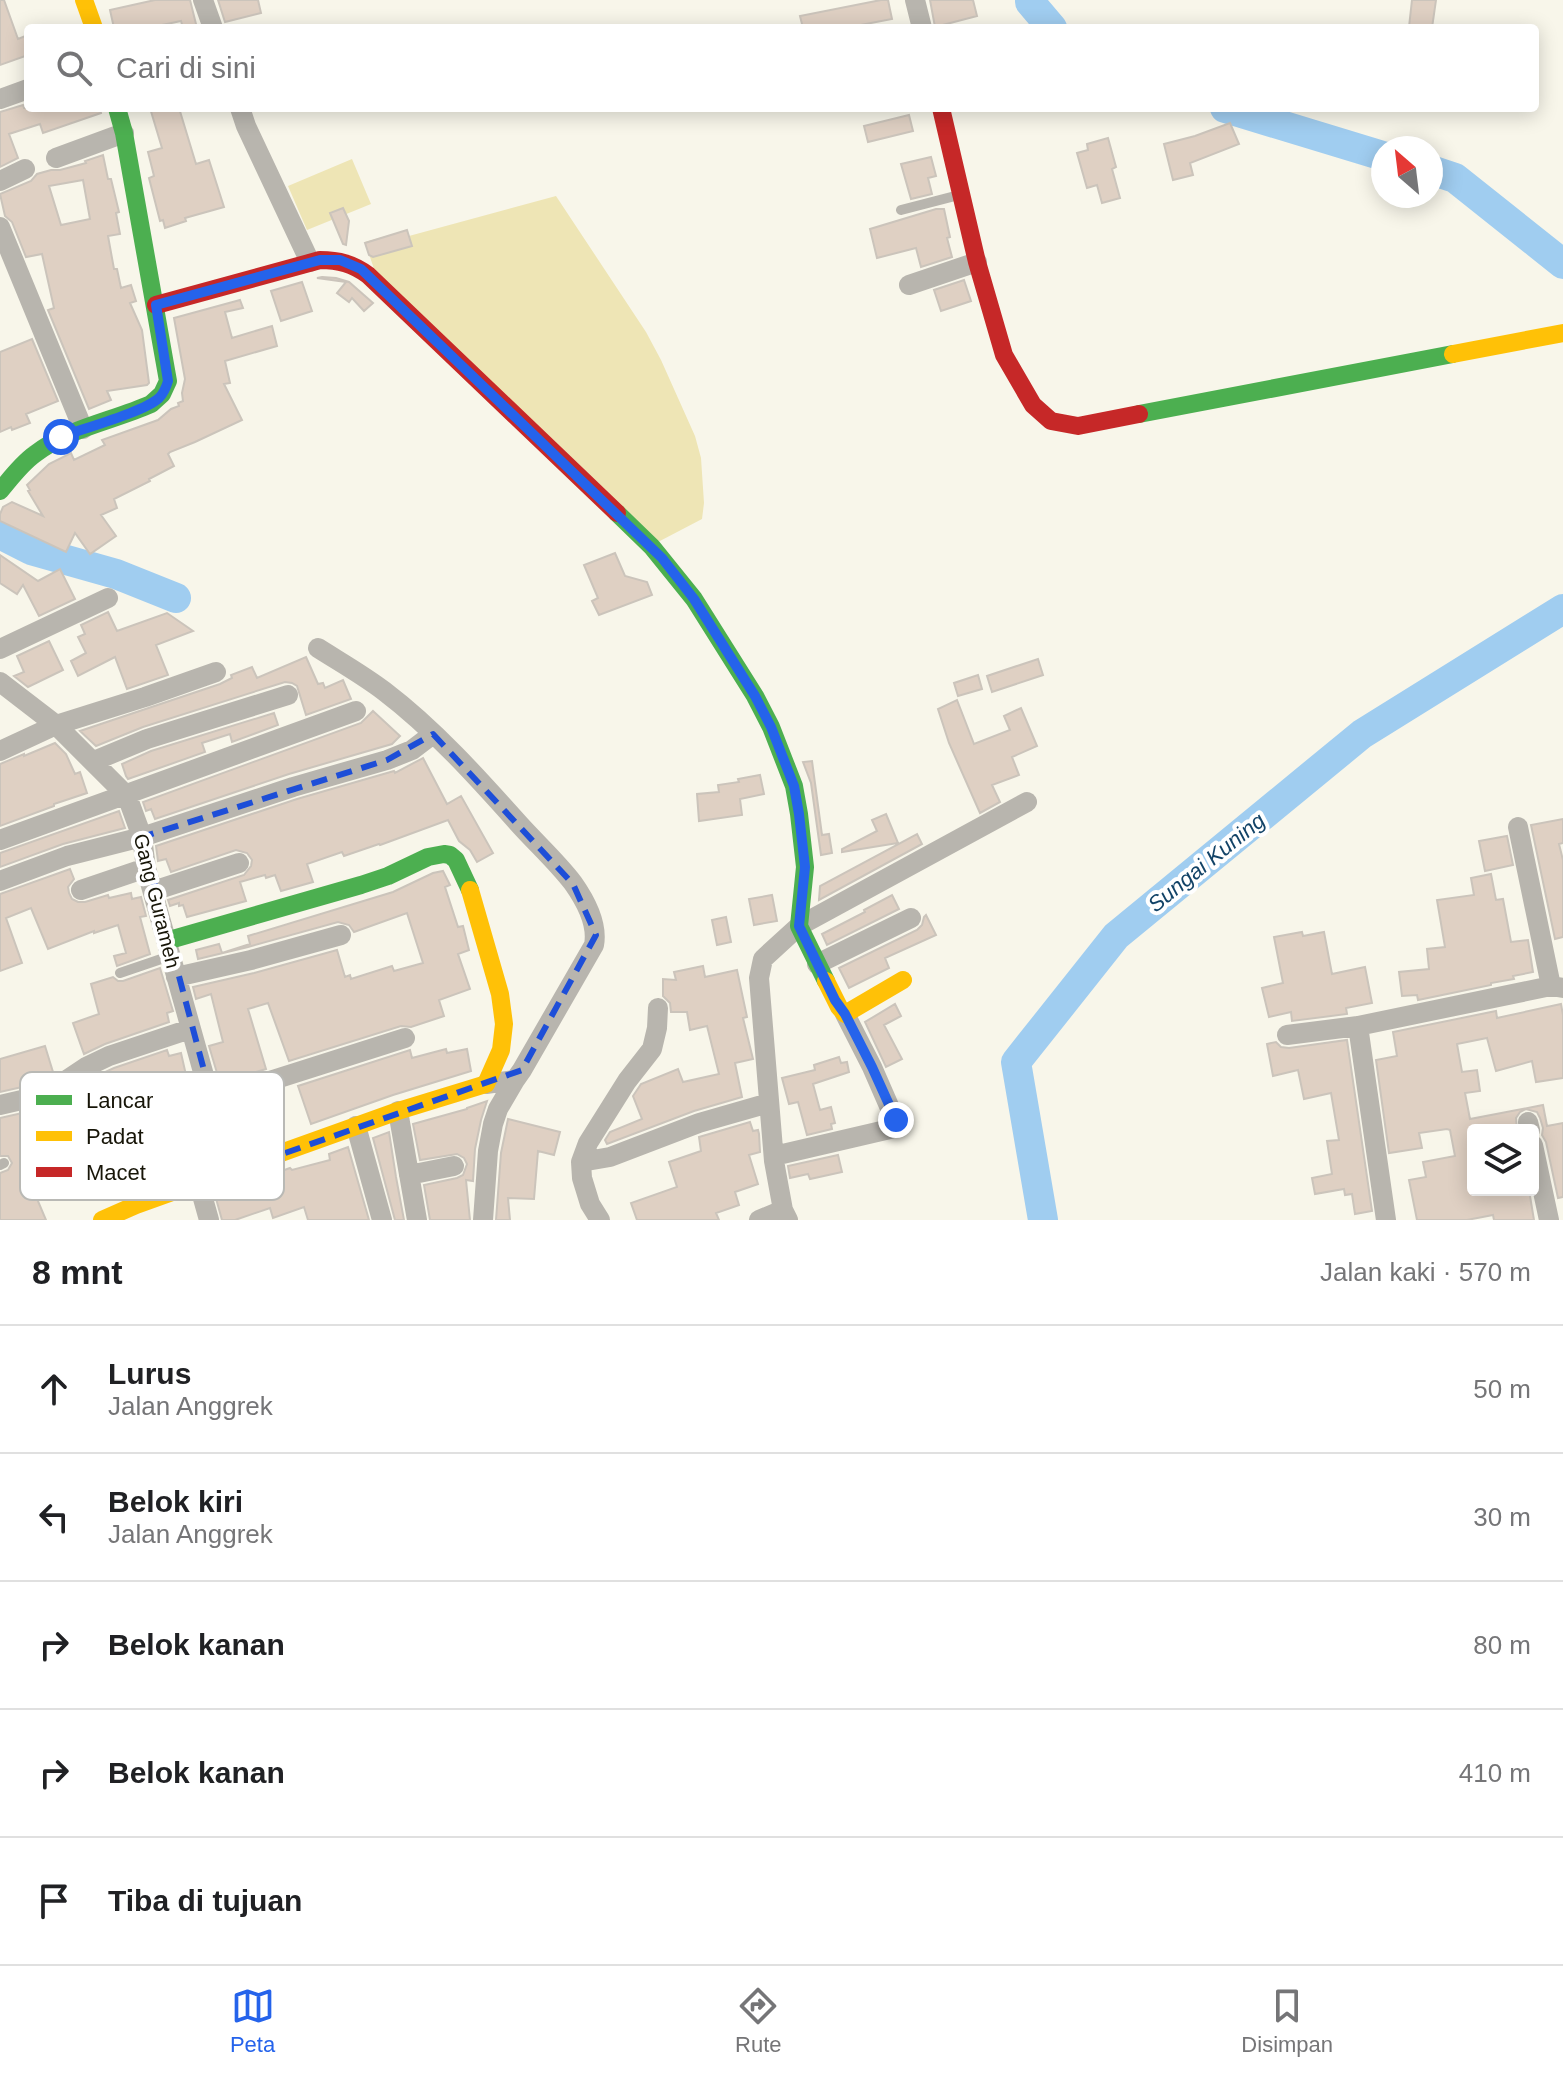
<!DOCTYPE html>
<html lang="id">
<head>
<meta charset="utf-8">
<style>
  :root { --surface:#fff; --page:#f2f2f2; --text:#202124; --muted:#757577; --line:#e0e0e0; --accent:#2563eb }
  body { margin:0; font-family:Arial,sans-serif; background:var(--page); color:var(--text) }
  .controls { position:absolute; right:24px; bottom:24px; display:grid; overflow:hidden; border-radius:8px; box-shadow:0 4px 20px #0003 }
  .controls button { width:72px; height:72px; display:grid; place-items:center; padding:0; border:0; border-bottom:2px solid var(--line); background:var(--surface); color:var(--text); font:40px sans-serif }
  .compass { position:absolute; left:1371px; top:136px; width:72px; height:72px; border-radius:50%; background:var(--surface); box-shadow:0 4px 20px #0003; rotate:332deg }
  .stop { position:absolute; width:24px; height:24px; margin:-18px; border:6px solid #2563eb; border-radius:50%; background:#fff }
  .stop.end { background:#2563eb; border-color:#fff; box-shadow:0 2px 8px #0008 }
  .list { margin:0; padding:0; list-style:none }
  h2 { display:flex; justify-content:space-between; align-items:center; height:104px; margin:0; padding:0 32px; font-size:34px }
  h2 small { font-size:26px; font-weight:400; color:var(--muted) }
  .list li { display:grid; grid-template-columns:52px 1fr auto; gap:24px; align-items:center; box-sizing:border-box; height:128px; padding:0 32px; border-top:2px solid var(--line) }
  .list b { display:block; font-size:30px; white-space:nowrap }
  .list p { margin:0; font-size:26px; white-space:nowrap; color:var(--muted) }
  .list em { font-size:26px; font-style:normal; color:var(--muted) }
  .icon { flex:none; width:44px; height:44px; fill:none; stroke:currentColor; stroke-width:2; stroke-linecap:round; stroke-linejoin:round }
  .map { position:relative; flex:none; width:1563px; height:1220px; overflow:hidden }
  .search { position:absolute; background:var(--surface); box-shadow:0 4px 20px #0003; left:24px; right:24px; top:24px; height:88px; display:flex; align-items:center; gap:20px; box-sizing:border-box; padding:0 28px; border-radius:8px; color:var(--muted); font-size:30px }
  .sheet { height:744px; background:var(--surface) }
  nav { display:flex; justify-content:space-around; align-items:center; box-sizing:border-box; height:112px; border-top:2px solid var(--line); background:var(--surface); font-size:22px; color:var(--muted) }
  nav a { display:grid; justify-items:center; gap:4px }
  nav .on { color:var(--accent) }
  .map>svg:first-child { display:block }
</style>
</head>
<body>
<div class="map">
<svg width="1563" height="1220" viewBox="0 0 1563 1220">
  <rect width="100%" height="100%" fill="#f8f6ea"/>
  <path fill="#eee5b5" d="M352,159l19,45 -64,26 -19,-44z
    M556,196l90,136 15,28 34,76 6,22 3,45 -2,16 -44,23 -283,-270 -10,-30 42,-12 2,6z"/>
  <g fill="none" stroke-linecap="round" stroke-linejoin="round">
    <path stroke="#a0cdf0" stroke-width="30" d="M1030,0v2l22,26
      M1225,108l158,48
      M1431,170l24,8 108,86
      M0,534l31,16 85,24 60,24
      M1043,1220l-27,-158 100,-126 246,-202 201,-125"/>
  </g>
  <path fill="#dfd0c3" stroke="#cbc4bb" stroke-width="2" fill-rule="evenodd" d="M0,0h4l14,39 10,-4v20l-28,10z
    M155,0h35l7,28h-14l-2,-7 -33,7h-34l-4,-18z
    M218,0h40l3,13 -36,9z
    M881,0h7l4,19 -47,9h-42l-3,-12z
    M930,0h43l4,16 -42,11z
    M1412,0h24l-4,28 -23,-1z
    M23,105l1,3h76l1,5 -58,20 -3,-9 -31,10 9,24 -18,9v-55z
    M150,108h29l17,56 13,-4 15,47 -39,11 1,3 -21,7 -2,-8 -3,1 -11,-43 5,-2 -6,-24 14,-4z
    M909,115l4,16 -45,11 -4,-16z
    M1230,123l9,21 -49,19 3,12 -20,5 -9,-36 31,-8z
    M1108,138l8,29 -4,2 8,29 -18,5 -5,-18 -10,3 -10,-35 11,-3 -1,-6z
    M103,155l5,24h3l8,33 -3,1 4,21 -12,2 6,33h3l4,19 10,-3 5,16 -6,2 12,27 7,53 -2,2 -40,6 4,9 -22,9 -41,-99 6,-2 -12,-54 -16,3 -14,-35 -7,-6 -5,-22 31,-13 6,-7 14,-4h9l26,-7 -1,-2zM83,180l7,39 -29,6 -12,-39z
    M931,157l5,19 -8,2 4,16 -21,5 -10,-35z
    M343,208l6,13 -3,24 -3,-1 -13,-31z
    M936,209h8l6,28 -3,1 5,19 -31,10 -5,-19 -39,10 -7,-29z
    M407,230l5,16 -39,11 -4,-2 -4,-12z
    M322,277l14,1 13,4 24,21 -9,8 -12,-13 -3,4 -12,-9 9,-11 -29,-4z
    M964,280l7,21 -30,10 -7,-21z
    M302,282l10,29 -31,10 -10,-30z
    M240,300l3,8 -18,4 7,26 40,-12 5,20 -52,15 5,22 -6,1 18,36 -47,22 -25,10 -2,2 6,12 -25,13 1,2 -36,18 3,9 -16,7 15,21 -26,18 -15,-21 -9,19 -66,-31v-7l3,-7 9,-5 31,14 -15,-25 2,-1 -3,-5 22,-21 22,-11 3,7 31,-15 -3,-5 56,-20 13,-11 8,-3 -1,-3 5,-2 -1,-8 3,-14 -11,-61z
    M32,339l26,62 -32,13 4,9 -18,7 -1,-3 -11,5v-80z
    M615,553l10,23 22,6 5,13 -53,20 -7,-14 6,-3 -14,-33z
    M0,555l38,26 22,-12 15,30 -36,17 -16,-31 -6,9 -17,-11z
    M108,612l9,19 50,-18 26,18 -37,14 12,30 -41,14 -12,-32 -37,19 -7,-15 15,-8 -8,-16 7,-3 -4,-9z
    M49,641l14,29 -35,17 -14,-11 10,-4 -7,-16z
    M306,657l12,27 5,-1 2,5 18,-8 8,19 -45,16 -9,-29 -5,-3 -7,-1 -142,45 -47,19 -16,-15 140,-47 12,-6 -1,-3 21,-8 5,11z
    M1038,659l5,16 -51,17 -5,-16z
    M978,675l4,14 -24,7 -4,-13z
    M957,700l17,44 36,-14 -6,-14 17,-8 16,38 -25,11 7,18 -27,10 8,17 -20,11 -31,-70 -11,-34z
    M373,711l27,25 -8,8 -103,30 -134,45 -4,-10 -5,2 -3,-9 218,-79z
    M274,713l4,12 -46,17 -2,-8 -28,9 3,9 -77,27 -2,-3 -4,-12 29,-13z
    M55,743l11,11 9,20 5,-2 7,21 -33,11v2l-54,20v-62l24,-10v2z
    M423,758l24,46 14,-8 32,57 -16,9 -7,-12 -11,-9 -11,-21 -68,25 -1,-1 -35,12 -2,-4 -35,12 6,18 -32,9 -6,-16 -9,3 -1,-3 -25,7 6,19 -59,16 -4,-12 -4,1v-3l-9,3 -2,-6 76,-25 7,-9 1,-6 -5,-7 -11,-3 -65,22 -5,-13 -8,2 -2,-15 141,-47 97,-28 1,2z
    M812,761l10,74 7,-1 3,19 -11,2 -10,-72 -8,-21z
    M760,775l4,19 -24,5 2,16 -43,6 -2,-27 22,-2 -1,-7 21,-3 -1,-3z
    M119,811l6,17 -62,16 -63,23v-14z
    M886,814l12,29 -56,9v-3l35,-18 -5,-11z
    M1563,819v24l-4,1 4,16v77l-8,2 -24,-114z
    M917,834l5,10 -103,56 1,-14z
    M1507,836l6,29 -28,6 -6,-30z
    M70,869l4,10 -6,8 1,6 3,6 6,3h7l23,-7 1,3 22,-5 1,6 9,-2 5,19 -6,1 10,37 -33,12 -3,-10 12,-3 -8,-28 -24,8v-2l-46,18 -17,-41 -25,10 16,45 -22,8v-77z
    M443,871l7,14 -5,2 13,40 5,-1 6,24 -11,4 12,35 -31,11 5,16 -33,11 -10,-1 -112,35 -21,-58 -20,6 18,60 -46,14 -11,-37 14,-4 -12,-48 -15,5 -3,-12 61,-14 83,-23 8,27 5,-2 1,4 41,-13 2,5 29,-8 -16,-50 -53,19 -5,-7 -11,-3 -90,25 -50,12 -2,-9 23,-6 3,9 28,-9 -2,-8 145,-44 40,-19z
    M1491,874l5,26 7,-1 8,43 17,-2 5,32 -20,4 1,3 -23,4v2l-73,15 -1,-5 -15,1 -3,-24 30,-3 -2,-20 18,-2 -8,-47 37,-5 -3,-17z
    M772,895l5,26 -23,4 -5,-26z
    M892,895l7,14 -72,36 -5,-11 43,-22 -1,-2z
    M926,915l10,20 -51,23 4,10 -40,20 -10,-20 78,-38 5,-5 2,-8z
    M726,917l5,25 -14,3 -5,-25z
    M1302,932l1,4 21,-4 8,42 33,-7 7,36 -26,5 1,6 -55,7 -1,-9 -22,5 -7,-29 21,-5 -9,-46z
    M703,966l2,11 32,-7 10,47 -4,1 10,41 -18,4 7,34 -48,14 -87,33 -2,-4 5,-8 32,-13 -9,-23 8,-12 37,-15 5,13 36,-8 -12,-48 -17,4 -3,-18h-16l-1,-9 -7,-7v-17l13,1 -2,-8z
    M160,968l13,43 -6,2 2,9 -64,22 -21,10 -11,-31 26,-9 -8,-30 22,-7 5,4h5z
    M895,1004l6,12 -17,9 18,34 -16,8 -21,-45z
    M1561,1004l2,11v63l-27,4 -4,-21 -36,10 -9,-33 -30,6 5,28 15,-2 3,21 -15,2 5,26 73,-14 4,21 16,-3v74l-5,1 -12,-56 -4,-7 1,-7 -3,-10 -3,-6 -11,-3 -6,3 -4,6 1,12h-44v60h56l5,30h-40l-1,-5 -26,5h-50l-8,-40 17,-3 -3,-15 32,-6 -5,-26 -3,-1 -28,4 3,15 -33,5 -13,-93 21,-4 -4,-24 103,-21 1,7z
    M1347,1040l25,171 -17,3 -3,-20 -7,1 -1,-6 -29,5 -3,-16 20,-4 -5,-33 12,-1 -8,-47 -27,6 -6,-29 -25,6 -6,-32 9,-2 5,5 8,1z
    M45,1046l8,26 -31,15 -22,5v-33z
    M446,1049l1,4 20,-4 4,22 -78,24 -82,29 -13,-38 112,-36 2,8z
    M167,1050l2,6 12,-3 10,44 -18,6 -2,9 2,3 6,2 21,-6 13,48 -112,40 -19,-60 -16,4 -1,-4 -15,5 -1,-2 -27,9 13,35 -3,1 14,33h-46v-47l8,-3 4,-7 -4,-7h-8v-38l31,-7 40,-18 21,-15 22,-10zM151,1116l10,44 -5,1 2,7 -25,7 -14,-47z
    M839,1057l2,6 6,-1 2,10 -36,12 7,26 11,-3 4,16 -4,1 1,5 -25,6 -9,-33 -9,2 -7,-26 33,-8 -1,-5z
    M487,1101l-6,19 -6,29 -2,32 -7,-1 4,40h-40l-6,-35 33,-7 6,-3 4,-11 -3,-6 -7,-4 -37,6 -7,-36 54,-15v-1z
    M508,1119l52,13 -6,23 -16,-4 -4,48 -26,-1 2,22h-14l5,-67z
    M750,1122l3,9 5,-1 1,4 1,18 -11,3 9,29 -23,8 4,13 -23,8 3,7h-82l-6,-17 46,-16 -8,-25 32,-11 -2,-14z
    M389,1132l7,45 8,43h-9l-22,-82z
    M348,1147l21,73h-61l-4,-13 -31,11 -3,-10 -35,12h-13l-7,-25 75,-27 2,2 38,-10 -1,-6z
    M838,1155l4,17 -32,7 -2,-5 -18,4 -2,-12z"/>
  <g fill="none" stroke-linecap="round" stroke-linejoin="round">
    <path stroke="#b8b5ae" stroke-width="10" d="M901,210l58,-15
      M120,973l50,-17
      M178,1109l32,-9
      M0,1165l4,-2"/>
    <path stroke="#b8b5ae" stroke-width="20" d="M203,0l10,28
      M915,0l7,28
      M0,99l28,-10
      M240,108l6,18 64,136
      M56,158l68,-25
      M0,181l25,-12
      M0,227l83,202
      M909,285l68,-23
      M318,648c22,14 45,27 66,43 50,38 94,87 135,133 18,20 38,38 54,59 12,17 25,41 21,62l-72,125 -7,10 -29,4
      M0,649l108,-51
      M0,682l56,43 71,71 15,41 4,31 85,304
      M0,751l56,-26 89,-28 71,-25
      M94,761l53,-22 141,-44
      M1518,827l33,159
      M0,840l356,-129
      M0,881l67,-25 75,-19 151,-50 94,-27 25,-10 21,-16
      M81,890l65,-22
      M153,891l86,-28
      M817,964l94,-46
      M176,977l75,-17 90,-25
      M1358,1026l28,194
      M1287,1035l71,-9 193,-40 12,2
      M210,1100l195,-62
      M0,1105l26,-6 39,-18 21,-14 23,-11 81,-27
      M398,1111l19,109
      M1528,1122l2,8
      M356,1126l26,94
      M1533,1145l16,75
      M774,1156l116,-27 6,-7 -24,-55 -27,-53
      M581,1162l29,-5 89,-34 70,-20
      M409,1175l45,-9
      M199,1184l10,36
      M483,1220l5,-69 5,-27 5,-15 17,-29
      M600,1220l-10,-16 -8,-26 -1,-16 7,-19 39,-62 25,-32 5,-21 1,-20
      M759,1220l24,-10
      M788,1220l-5,-10 -9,-49 -15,-183 4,-19 36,-33 228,-124"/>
    <path stroke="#4caf50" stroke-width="18" d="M1139,414l314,-60
      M0,491c11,-13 21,-27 35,-37 33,-26 78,-33 116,-50l11,-10 6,-13 -44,-248 -7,-25
      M617,513l35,34 42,52 61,97 16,31 23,59 5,28 6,53 -6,59 27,55
      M166,941l195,-56 27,-9 40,-19 16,-3 6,1 6,5 14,30"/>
    <path stroke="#ffc107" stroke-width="18" d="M84,0l10,28
      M1453,354l110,-21
      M826,981l13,26 6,7 58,-34
      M102,1220l34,-15 262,-94 88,-27 15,-34 3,-26 -4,-30 -30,-104"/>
    <path stroke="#c62828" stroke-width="18" d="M941,108l36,154 27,93 29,50 18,16 27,5 61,-12
      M156,305l164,-45c19,0 33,4 48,15l249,238"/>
  </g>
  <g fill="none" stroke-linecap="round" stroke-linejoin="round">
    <path stroke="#2563eb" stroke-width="10" d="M61,437c23,-9 83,-25 98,-39 5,-5 7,-10 9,-17l-12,-76 164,-45h20l21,9 301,289 32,41 61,97 16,31 23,59 5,28 6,53 -6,59 36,74 10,14 27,53 24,53"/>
  </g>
  <path fill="none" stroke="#1d4ed8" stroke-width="6" stroke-dasharray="16 10" stroke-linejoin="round" d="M433,734l140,150 23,51 -74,135 -291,102 -89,-335 245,-77z"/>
  <g text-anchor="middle" stroke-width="8" stroke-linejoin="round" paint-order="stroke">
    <g font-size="20" fill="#171508" stroke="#fff">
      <text transform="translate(157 901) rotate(76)" y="7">Gang Gurameh</text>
    </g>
    <g font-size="22" font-style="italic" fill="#124367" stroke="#fff">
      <text transform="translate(1206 862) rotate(-39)" y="8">Sungai Kuning</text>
    </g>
  </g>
  <rect x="20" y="1072" width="264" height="128" rx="12" fill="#fff" stroke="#b9b9b5" stroke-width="2"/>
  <rect x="36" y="1095" width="36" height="10" fill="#4caf50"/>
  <rect x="36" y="1131" width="36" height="10" fill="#ffc107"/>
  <rect x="36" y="1167" width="36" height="10" fill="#c62828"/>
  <g font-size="22" fill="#171508">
    <text x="86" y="1108">Lancar</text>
    <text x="86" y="1144">Padat</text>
    <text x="86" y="1180">Macet</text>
  </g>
</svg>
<div class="controls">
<button><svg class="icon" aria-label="layers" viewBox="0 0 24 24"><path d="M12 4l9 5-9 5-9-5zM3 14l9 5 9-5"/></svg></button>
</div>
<svg class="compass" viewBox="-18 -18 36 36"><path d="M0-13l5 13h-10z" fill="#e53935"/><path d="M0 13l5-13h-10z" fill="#757577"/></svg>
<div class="stop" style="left:61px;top:437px"></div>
<div class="stop end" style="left:896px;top:1120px"></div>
<div class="search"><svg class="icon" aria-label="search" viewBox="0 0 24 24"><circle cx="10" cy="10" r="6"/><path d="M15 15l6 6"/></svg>Cari di sini</div>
</div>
<section class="sheet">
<h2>8 mnt<small>Jalan kaki · 570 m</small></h2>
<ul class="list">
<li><svg class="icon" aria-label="ahead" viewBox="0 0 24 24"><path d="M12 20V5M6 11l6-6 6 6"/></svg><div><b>Lurus</b><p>Jalan Anggrek</p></div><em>50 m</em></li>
<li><svg class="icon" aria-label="left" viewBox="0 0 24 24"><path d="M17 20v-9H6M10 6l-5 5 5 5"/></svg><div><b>Belok kiri</b><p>Jalan Anggrek</p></div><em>30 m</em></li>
<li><svg class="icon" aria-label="right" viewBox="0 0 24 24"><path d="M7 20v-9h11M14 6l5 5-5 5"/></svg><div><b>Belok kanan</b></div><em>80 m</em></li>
<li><svg class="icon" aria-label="right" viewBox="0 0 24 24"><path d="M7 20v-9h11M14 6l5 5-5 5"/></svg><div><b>Belok kanan</b></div><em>410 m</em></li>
<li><svg class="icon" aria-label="arrive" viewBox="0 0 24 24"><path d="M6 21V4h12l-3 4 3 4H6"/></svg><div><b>Tiba di tujuan</b></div></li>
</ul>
</section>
<nav>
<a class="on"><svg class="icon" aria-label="map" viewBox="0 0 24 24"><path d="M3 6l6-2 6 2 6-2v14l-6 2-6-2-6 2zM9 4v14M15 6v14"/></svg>Peta</a>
<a><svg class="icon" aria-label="directions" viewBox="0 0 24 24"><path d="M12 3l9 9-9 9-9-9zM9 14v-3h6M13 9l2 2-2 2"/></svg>Rute</a>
<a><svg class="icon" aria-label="saved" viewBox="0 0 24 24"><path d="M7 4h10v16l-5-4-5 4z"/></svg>Disimpan</a>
</nav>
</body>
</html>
